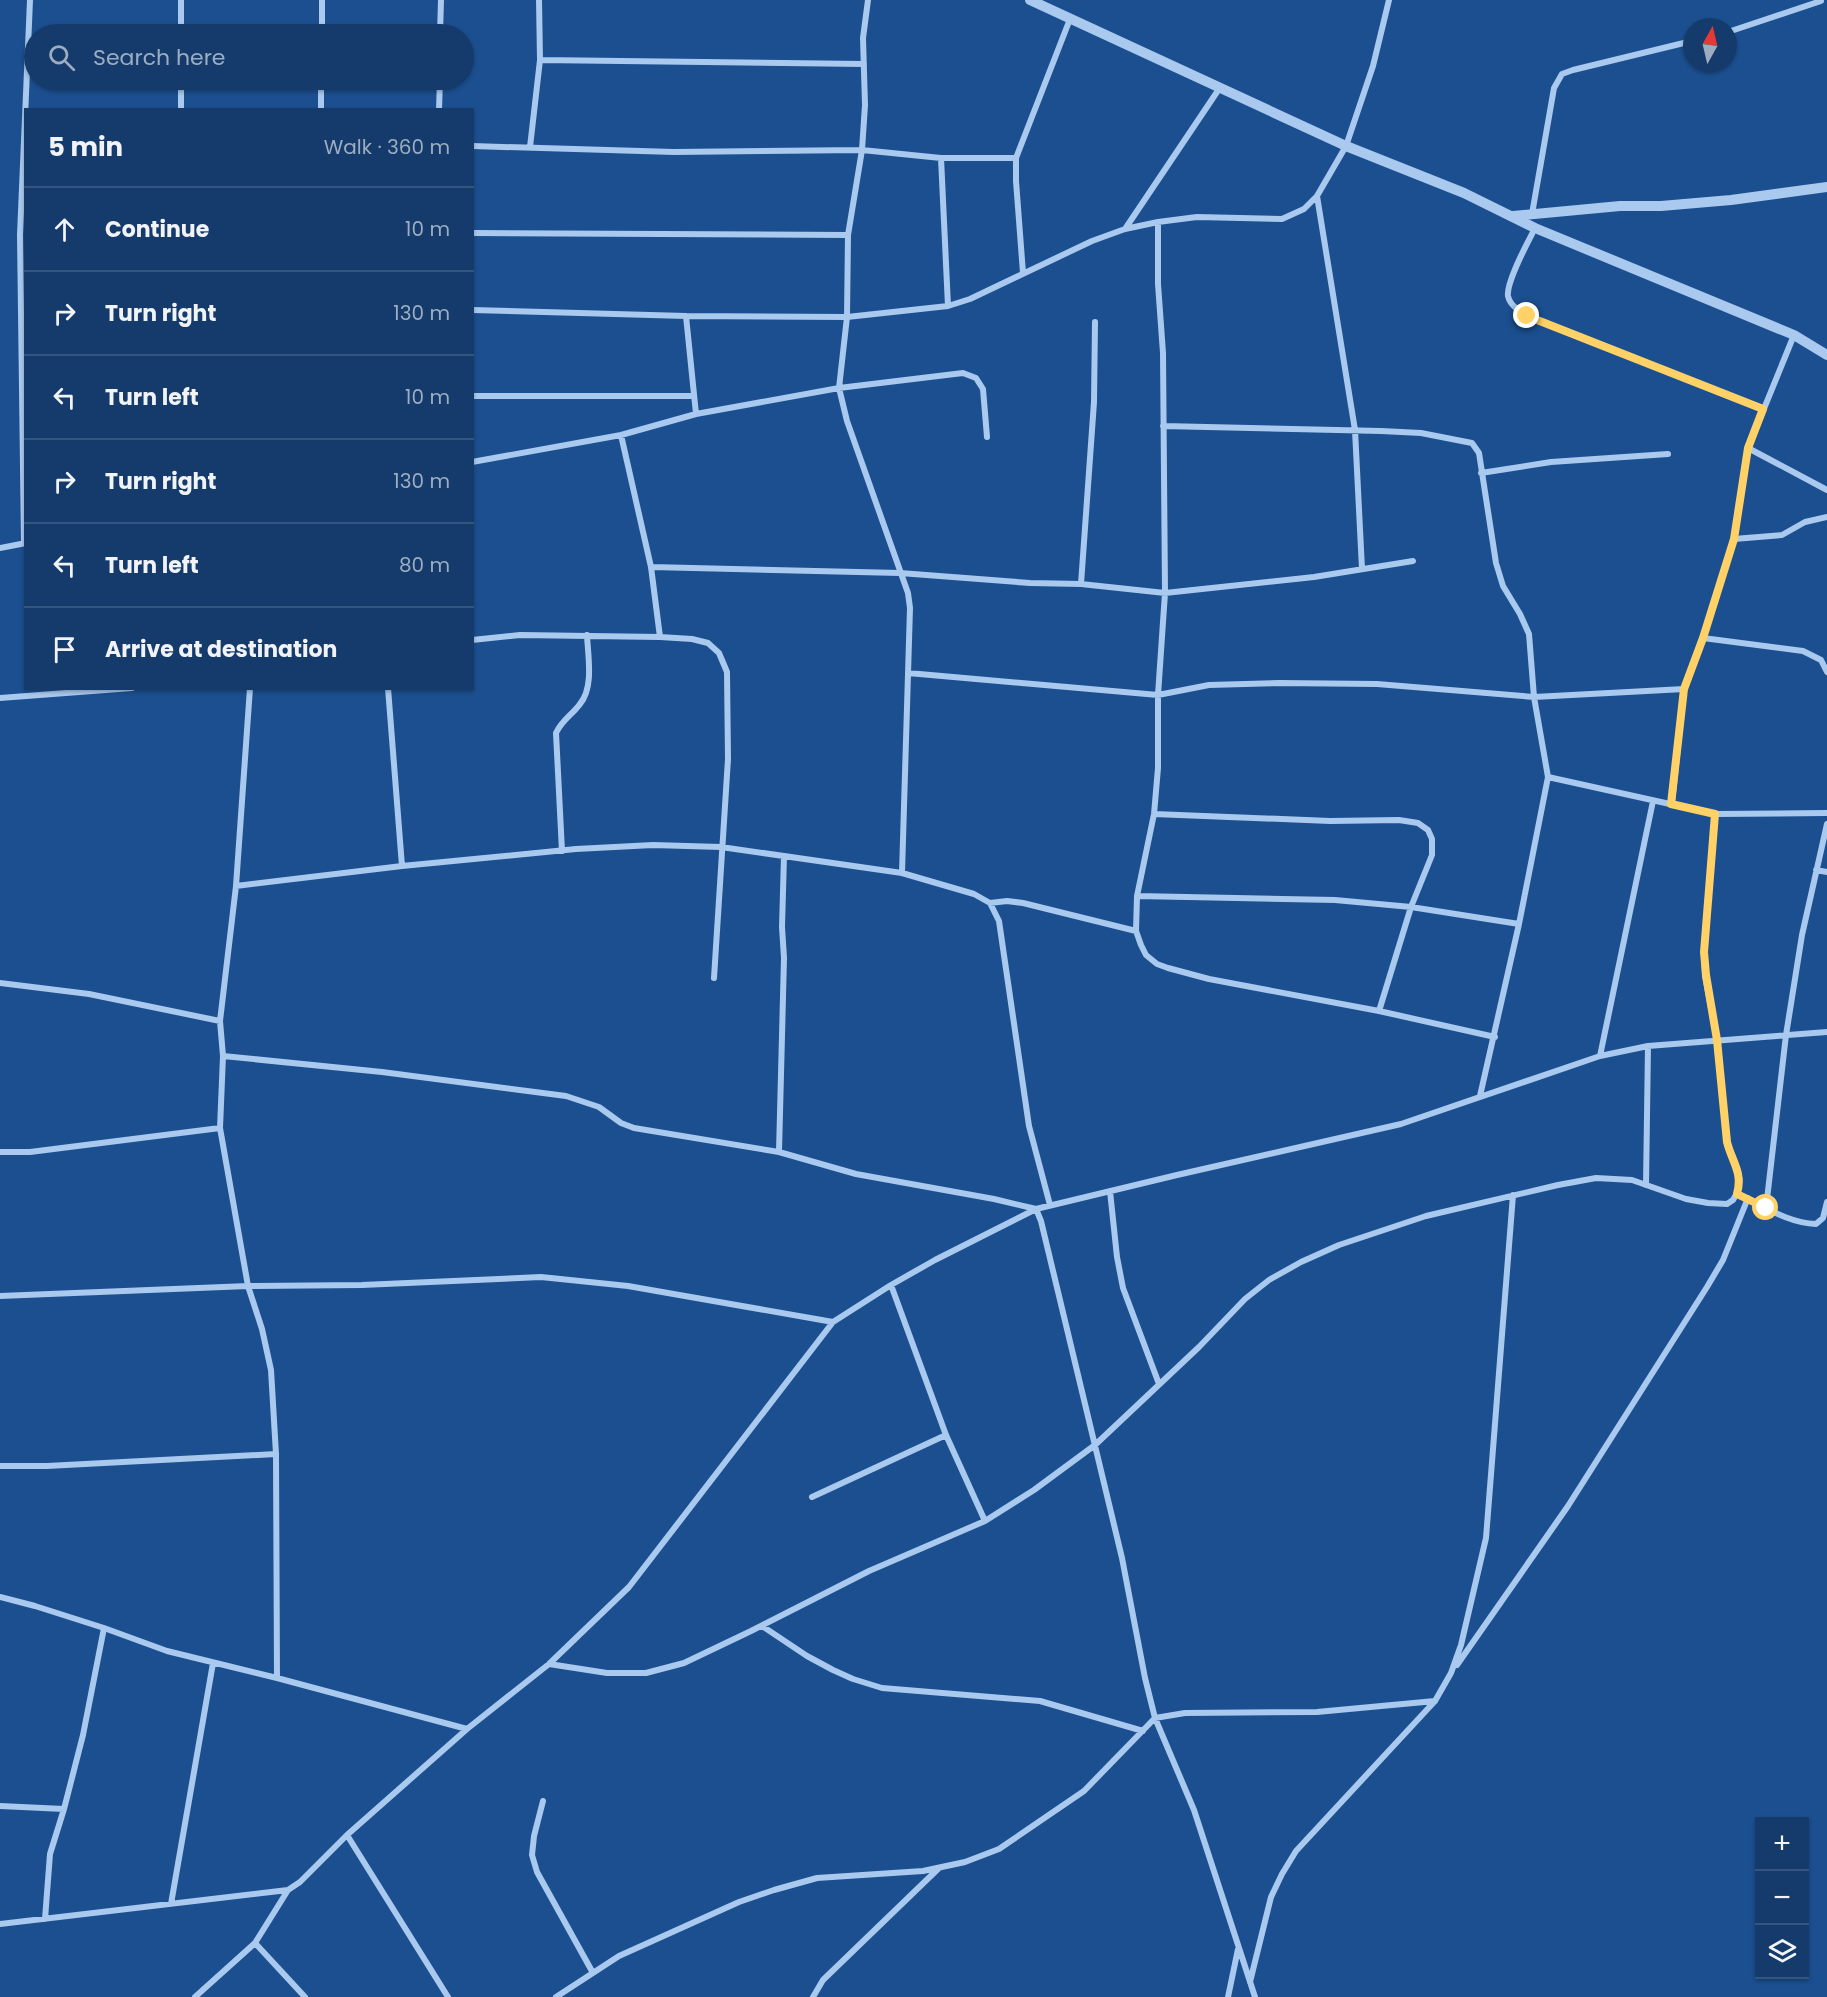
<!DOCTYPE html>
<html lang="en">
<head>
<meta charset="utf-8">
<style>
  :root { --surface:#143b6b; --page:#1d4271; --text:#f1f3f6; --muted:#9dadc1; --line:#33557e }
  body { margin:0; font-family:Poppins,sans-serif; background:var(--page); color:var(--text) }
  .controls { position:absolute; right:18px; bottom:18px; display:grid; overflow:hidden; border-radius:0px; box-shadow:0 2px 4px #0004 }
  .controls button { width:54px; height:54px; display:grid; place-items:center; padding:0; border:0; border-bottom:2px solid var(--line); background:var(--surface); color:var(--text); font:30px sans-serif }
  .compass { position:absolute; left:1683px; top:18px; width:54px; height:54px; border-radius:50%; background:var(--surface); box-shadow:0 2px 4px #0004; rotate:8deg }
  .stop { position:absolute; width:18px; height:18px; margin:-14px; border:4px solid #ffd166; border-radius:50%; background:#fff }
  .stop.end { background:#ffd166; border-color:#fff; box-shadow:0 2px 6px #0008 }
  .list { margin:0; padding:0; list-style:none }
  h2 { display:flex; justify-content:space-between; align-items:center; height:78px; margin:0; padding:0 24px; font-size:26px }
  h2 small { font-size:20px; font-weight:400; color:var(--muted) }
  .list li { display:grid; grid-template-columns:39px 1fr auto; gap:18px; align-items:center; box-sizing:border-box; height:84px; padding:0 24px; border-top:2px solid var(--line) }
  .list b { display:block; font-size:22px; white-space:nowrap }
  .list em { font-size:20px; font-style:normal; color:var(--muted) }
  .icon { flex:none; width:33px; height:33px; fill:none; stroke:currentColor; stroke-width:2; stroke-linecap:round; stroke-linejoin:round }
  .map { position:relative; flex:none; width:1827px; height:1997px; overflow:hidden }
  .search { position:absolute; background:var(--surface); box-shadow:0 2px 4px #0004; left:24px; top:24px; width:450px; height:66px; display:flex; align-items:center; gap:15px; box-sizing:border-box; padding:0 21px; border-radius:33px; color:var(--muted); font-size:22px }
  .panel { position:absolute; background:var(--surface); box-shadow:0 2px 4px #0004; left:24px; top:108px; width:450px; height:582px; border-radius:0px }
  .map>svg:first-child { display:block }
</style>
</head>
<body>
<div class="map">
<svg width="1827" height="1997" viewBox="0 0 1827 1997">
  <rect width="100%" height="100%" fill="#1b4f8f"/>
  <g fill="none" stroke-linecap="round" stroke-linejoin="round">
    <path stroke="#a9c9ee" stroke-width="6" d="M181,0v34
      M868,0l-5,38 2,67 -3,45 -14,85 -1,82 -8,71 8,33 61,172 2,15 -8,265
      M1728,32l93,-31
      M322,34v-34
      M440,34l1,-34
      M540,60l324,4
      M181,80v30
      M321,110v-30
      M439,110l1,-30
      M472,146l202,6 188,-2 79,8h75
      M530,147l10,-87 -1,-60
      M941,158l7,148
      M1317,196l38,234 7,139
      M1532,214l22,-126 8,-14 11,-4 119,-29
      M1158,222v62l5,69 2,240 -7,102v73l-4,46 -17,82 -1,35 5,14 5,10 11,9 11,4 41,11 170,32 116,26
      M1535,228c-7,14 -29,54 -27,68 2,10 12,15 20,20l235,93
      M1125,229l94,-140
      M472,233l376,2
      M1023,273l-7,-92v-23l54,-139
      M472,310l214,6 161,1 101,-11 22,-7 122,-58 33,-12 33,-7 39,-5 85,2 22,-10 13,-13 29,-50 27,-80 16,-66
      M686,316l10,98
      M472,396h222
      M1163,426l218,5 40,2 51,10 7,10 17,110 7,23 17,28 9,20 5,63 14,80 -29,147 -39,172
      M621,435l30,132 9,70
      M1748,448l79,42
      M472,462l149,-27 75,-21 143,-26 124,-15 13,5 7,11 4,48
      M1481,473l70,-11 117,-8
      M1734,539l48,-4 23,-13 22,-5
      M24,543l-4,-308 10,-235
      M0,548l26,-5
      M651,567l249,6 130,10 51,1 84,9 149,-16 99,-16
      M1081,584l13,-182 1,-80
      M1703,638l100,13 18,9 6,12
      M472,640l48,-5 140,2 32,2 16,4 11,10 8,19 1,87 -14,219
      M908,673l250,22 51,-10 70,-2 98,1 157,13 150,-8
      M250,688l-14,198 -16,135 3,35 -3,72 28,158 14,43 9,41 5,84 1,224
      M388,688l14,178
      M0,698l132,-10
      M1548,777l167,37 112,-1
      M1672,804l12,-115 19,-51 31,-99 14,-91 46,-113
      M1154,814l176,7 69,-1 19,3 10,7 4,9v16l-21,52 -32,104
      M562,851l-6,-118c6,-13 16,-18 24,-29 14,-17 8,-47 7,-69
      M1816,870l11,2
      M236,886l166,-20 174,-17 77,-4 68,2 181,26 72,21 16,9 9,18 30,205 21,79
      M1137,896l198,4 76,7 108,17
      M990,903l17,-2 16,2 113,28
      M0,983l89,11 131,27
      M223,1056l159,16 184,24 33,11 22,16 13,5 145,24 77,22 138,25 42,10 5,12 81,337 23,120 10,40 39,92 61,187
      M1600,1056l53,-255
      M0,1152h30l190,-24
      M779,1152l5,-194 -2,-31 2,-71
      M1646,1185l2,-139
      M1110,1191l7,66 6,31 36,96
      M1737,1194c25,11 50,29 79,30l7,-6 4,-16
      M1766,1208l20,-173 16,-100 25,-111
      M891,1285l55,150 39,86
      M0,1296l248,-10 114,-1 179,-8 87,9 205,36
      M0,1466h47l229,-12
      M812,1497l134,-62
      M0,1597l35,9 69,22 63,23 110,27 190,51
      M762,1626l45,30 26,14 20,9 29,9 158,13 103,30
      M549,1664l58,9h39l38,-10 67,-32 118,-60 116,-50 49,-31 61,-45 104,-98 46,-48 24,-19 32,-18 38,-17 87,-29 132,-31 38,-7 36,2 54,19 22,4 19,1 6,-4c15,-23 0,-35 -6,-58l-10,-102 -12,-64 -1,-24 11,-138
      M1457,1665l111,-159 139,-219 16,-27 25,-62
      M543,1801l-9,35 -2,19 5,17 56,101
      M0,1806l64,3
      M347,1835l101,162
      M171,1904l42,-241
      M45,1919l5,-65 14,-45 19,-74 21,-107
      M0,1924l288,-34
      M255,1943l50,54
      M1250,1982l21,-85 11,-23 14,-23 139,-150 16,-28 10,-28 25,-107 27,-343
      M195,1997l60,-54 33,-53 12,-8 47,-47 120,-106 82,-65 80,-77 204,-265 58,-37 44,-25 101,-51 141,-34 224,-51 199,-68 48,-10 179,-14
      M556,1997l63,-41 120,-54 35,-12 43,-12 106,-7 42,-9 34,-13 85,-58 71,-73 30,-5 132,-1 118,-11
      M813,1997l10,-17 116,-112
      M1228,1997l10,-48"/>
    <path stroke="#a9c9ee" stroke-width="10" d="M1030,0l316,146 118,47 71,35 259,107 33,20
      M1513,216l107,-10h41l70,-6 96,-13"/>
  </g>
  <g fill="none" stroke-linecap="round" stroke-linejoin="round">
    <path stroke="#ffd166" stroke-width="8" d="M1527,316l236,93 -15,39 -14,91 -31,99 -19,51 -13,115 44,10 -11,138 2,23 11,65 10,102c5,20 16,30 10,52l29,14"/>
  </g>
</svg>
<div class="controls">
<button>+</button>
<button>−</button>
<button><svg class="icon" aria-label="layers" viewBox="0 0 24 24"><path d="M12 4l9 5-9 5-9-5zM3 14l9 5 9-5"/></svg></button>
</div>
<svg class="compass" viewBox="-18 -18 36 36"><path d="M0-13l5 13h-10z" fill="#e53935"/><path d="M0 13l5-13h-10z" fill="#9dadc1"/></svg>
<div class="stop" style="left:1766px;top:1208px"></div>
<div class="stop end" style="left:1527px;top:316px"></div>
<div class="search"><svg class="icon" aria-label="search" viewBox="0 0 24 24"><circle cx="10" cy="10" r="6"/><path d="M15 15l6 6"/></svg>Search here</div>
<section class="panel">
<h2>5 min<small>Walk · 360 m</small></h2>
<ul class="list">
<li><svg class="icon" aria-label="ahead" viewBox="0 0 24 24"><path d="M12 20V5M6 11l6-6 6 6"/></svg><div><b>Continue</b></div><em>10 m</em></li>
<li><svg class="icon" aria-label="right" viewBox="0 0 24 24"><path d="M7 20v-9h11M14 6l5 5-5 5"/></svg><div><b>Turn right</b></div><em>130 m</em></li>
<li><svg class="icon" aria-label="left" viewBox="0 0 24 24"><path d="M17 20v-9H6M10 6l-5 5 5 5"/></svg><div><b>Turn left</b></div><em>10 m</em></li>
<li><svg class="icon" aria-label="right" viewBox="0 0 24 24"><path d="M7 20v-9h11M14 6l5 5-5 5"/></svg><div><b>Turn right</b></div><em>130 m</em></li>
<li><svg class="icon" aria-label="left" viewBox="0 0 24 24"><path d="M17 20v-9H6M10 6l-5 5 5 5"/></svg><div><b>Turn left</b></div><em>80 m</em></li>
<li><svg class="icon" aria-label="arrive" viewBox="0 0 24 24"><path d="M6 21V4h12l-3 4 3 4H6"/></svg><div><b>Arrive at destination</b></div></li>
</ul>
</section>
</div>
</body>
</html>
